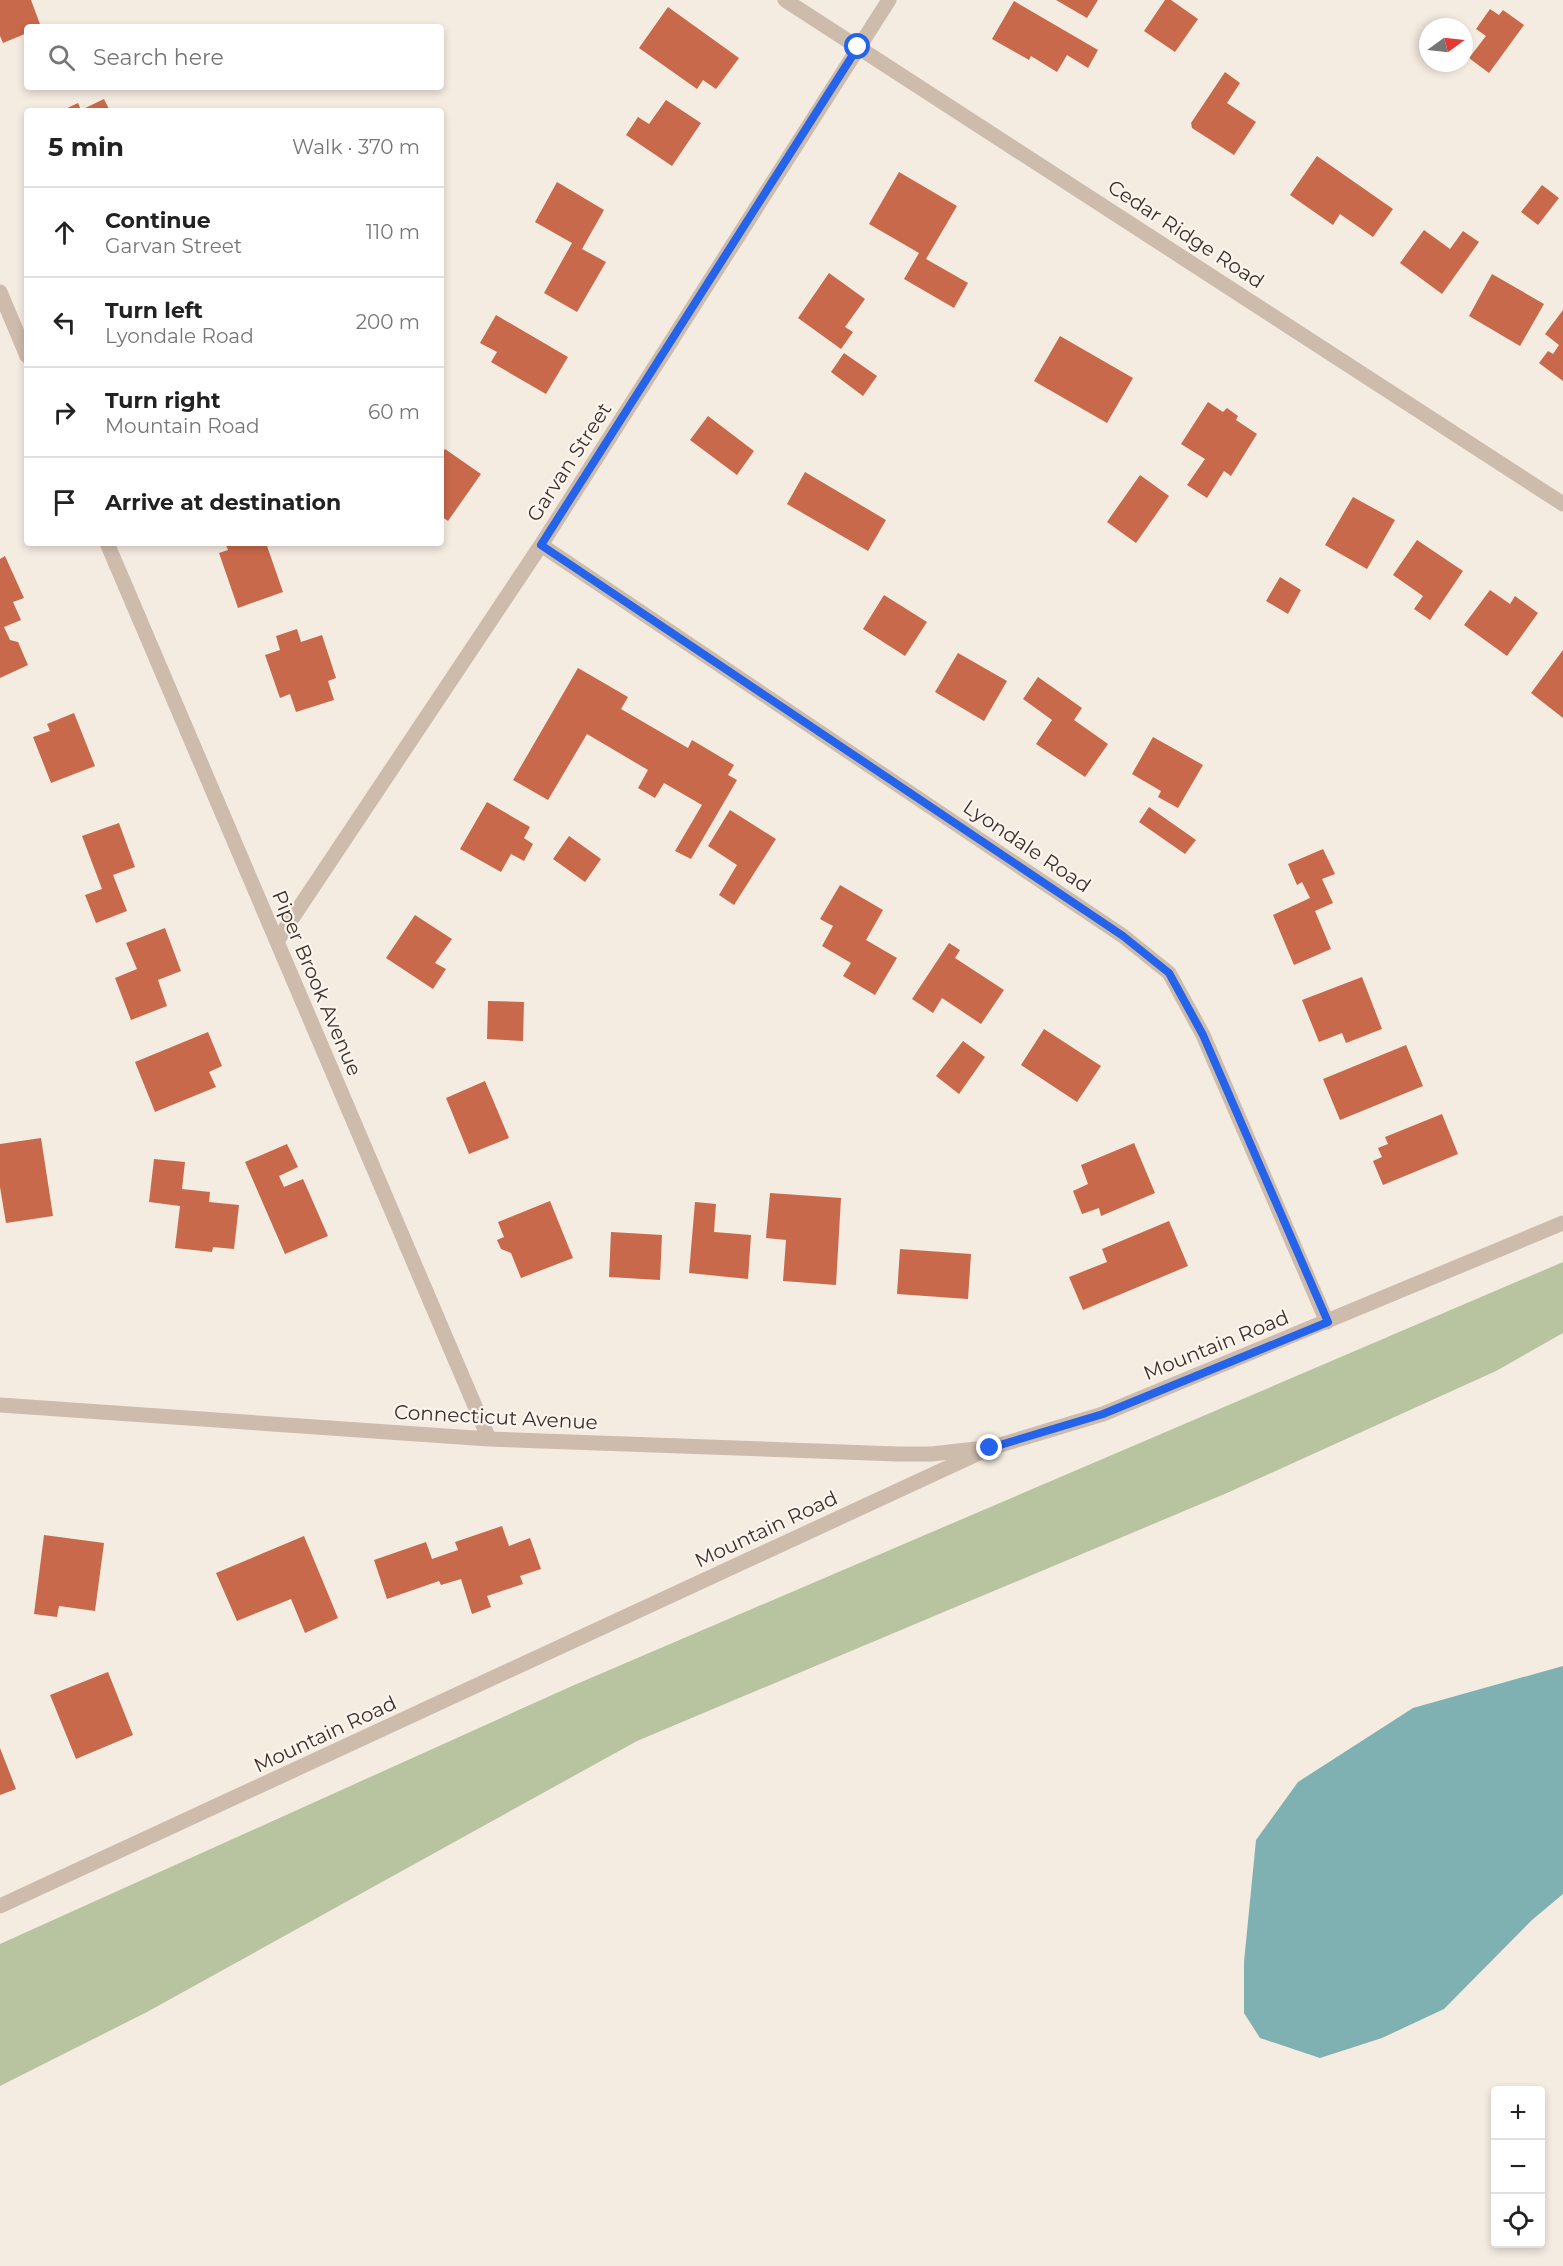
<!DOCTYPE html>
<html lang="en">
<head>
<meta charset="utf-8">
<style>
  :root { --surface:#fff; --page:#f6f6f6; --text:#222; --muted:#767676; --line:#e0e0e0 }
  body { margin:0; font-family:Montserrat,sans-serif; background:var(--page); color:var(--text) }
  .controls { position:absolute; right:18px; bottom:18px; display:grid; overflow:hidden; border-radius:6px; box-shadow:0 3px 9px #0003 }
  .controls button { width:54px; height:54px; display:grid; place-items:center; padding:0; border:0; border-bottom:2px solid var(--line); background:var(--surface); color:var(--text); font:30px sans-serif }
  .compass { position:absolute; left:1419px; top:18px; width:54px; height:54px; border-radius:50%; background:var(--surface); box-shadow:0 3px 9px #0003; rotate:75deg }
  .stop { position:absolute; width:18px; height:18px; margin:-14px; border:4px solid #2563eb; border-radius:50%; background:#fff }
  .stop.end { background:#2563eb; border-color:#fff; box-shadow:0 2px 6px #0008 }
  .list { margin:0; padding:0; list-style:none }
  h2 { display:flex; justify-content:space-between; align-items:center; height:78px; margin:0; padding:0 24px; font-size:26px }
  h2 small { font-size:20px; font-weight:400; color:var(--muted) }
  .list li { display:grid; grid-template-columns:39px 1fr auto; gap:18px; align-items:center; box-sizing:border-box; height:90px; padding:0 24px; border-top:2px solid var(--line) }
  .list b { display:block; font-size:22px; white-space:nowrap }
  .list p { margin:0; font-size:20px; white-space:nowrap; color:var(--muted) }
  .list em { font-size:20px; font-style:normal; color:var(--muted) }
  .icon { flex:none; width:33px; height:33px; fill:none; stroke:currentColor; stroke-width:2; stroke-linecap:round; stroke-linejoin:round }
  .map { position:relative; flex:none; width:1563px; height:2266px; overflow:hidden }
  .search { position:absolute; background:var(--surface); box-shadow:0 3px 9px #0003; left:24px; top:24px; width:420px; height:66px; display:flex; align-items:center; gap:15px; box-sizing:border-box; padding:0 21px; border-radius:6px; color:var(--muted); font-size:22px }
  .panel { position:absolute; background:var(--surface); box-shadow:0 3px 9px #0003; left:24px; top:108px; width:420px; height:438px; border-radius:6px }
  .map>svg:first-child { display:block }
</style>
</head>
<body>
<div class="map">
<svg width="1563" height="2266" viewBox="0 0 1563 2266">
  <rect width="100%" height="100%" fill="#f4ebe1"/>
  <path fill="#b8c4a0" d="M1563,1262v71l-67,38 -269,122 -590,248 -490,271 -147,74v-142l572,-258z"/>
  <path fill="#7fb0b2" d="M1563,1666v228l-31,26 -88,89 -62,29 -62,20 -60,-20 -16,-25v-51l12,-122 42,-58 115,-74z"/>
  <path fill="#c8694b" d="M0,0h31l10,27h-14v6l-24,10 -3,-7z
    M1056,0h42l-11,18z
    M1165,0h6l27,19 -23,33 -31,-21z
    M1014,1l84,49 -10,18 -21,-13 -10,17 -26,-16 -2,4 -37,-21z
    M668,7l71,51 -23,31 -13,-9 -6,9 -58,-41z
    M1490,9l9,6 4,-5 21,15 -35,48 -20,-15 17,-22 -10,-7z
    M1225,72l15,11 -13,20 29,19 -22,33 -42,-27 -1,-5z
    M104,99l6,12h-49l17,-8 3,7z
    M666,100l35,23 -29,43 -46,-31 12,-18 11,7z
    M1317,156l76,53 -20,28 -33,-23 -7,11 -43,-30z
    M899,172l58,34 -31,53 42,24 -14,25 -50,-29 15,-26 -50,-29z
    M557,182l47,28 -22,39 24,13 -29,50 -33,-19 28,-50 -37,-21z
    M1542,185l17,13 -21,27 -17,-13z
    M1424,230l26,19 13,-18 16,11 -37,52 -42,-31z
    M829,273l36,26 -20,28 8,5 -12,17 -43,-31z
    M1492,274l52,30 -24,42 -51,-30z
    M1563,310v71l-24,-18 9,-12 5,3 6,-9 -14,-11z
    M496,315l72,42 -22,37 -55,-32 6,-10 -17,-9z
    M1060,336l73,42 -26,45 -73,-42z
    M844,353l33,23 -14,20 -32,-24z
    M1208,402l15,10 4,-4 11,8 -2,4 21,14 -26,42 -7,-5 -17,27 -20,-13 18,-26 -24,-15z
    M708,416l46,35 -17,24 -47,-35z
    M445,449l36,25 -33,47 -7,-5v-62z
    M805,472l81,48 -18,31 -81,-47z
    M1140,475l29,21 -33,47 -29,-21z
    M1353,497l42,23 -28,49 -42,-24z
    M1417,540l46,31 -33,49 -16,-11 9,-13 -30,-21z
    M225,543h41l17,49 -45,16 -19,-55 9,-3z
    M5,556l19,42 -11,4 8,18 -17,7 6,13 8,2 10,23 -28,13v-119z
    M1280,577l21,13 -13,24 -22,-13z
    M1490,590l20,14 5,-8 23,17 -31,43 -43,-31z
    M884,595l43,27 -22,34 -42,-27z
    M297,629l4,13 21,-7 14,43 -8,3 6,19 -38,12 -6,-18 -10,4 -15,-43 15,-5 -4,-14z
    M1563,650v68l-32,-25z
    M958,653l49,28 -23,40 -49,-29z
    M578,668l50,29 -7,12 67,39 4,-8 42,25 -6,10 9,5 -46,79 -16,-8 27,-46 -38,-22 -9,15 -17,-10 10,-18 -61,-36 -39,66 -35,-20z
    M1038,677l44,31 -8,12 34,24 -23,33 -49,-33 16,-24 -29,-21z
    M74,713l21,53 -44,17 -18,-46 17,-6 -3,-7z
    M1153,737l50,28 -25,43 -20,-11 3,-6 -29,-17z
    M487,802l43,25 -6,11 9,6 -9,17 -13,-7 -10,18 -41,-23z
    M1149,807l47,33 -11,14 -46,-32z
    M730,810l46,29 -42,66 -15,-10 18,-30 -29,-19z
    M119,823l16,44 -22,8 14,36 -31,12 -11,-28 17,-6 -20,-53z
    M569,836l32,23 -16,23 -32,-23z
    M1323,849l12,25 -13,5 11,24 -18,8 16,38 -37,16 -21,-50 37,-17 -8,-16 -5,3 -9,-21z
    M840,885l43,25 -17,30 31,18 -22,37 -32,-19 8,-13 -29,-17 11,-20 -13,-7z
    M415,915l37,24 -17,24 11,6 -13,20 -47,-31z
    M165,928l16,43 -23,9 9,26 -36,14 -16,-42 22,-9 -11,-26z
    M949,943l11,7 -5,8 49,32 -23,34 -39,-26 -9,15 -21,-14z
    M1362,977l20,52 -36,14 -4,-10 -23,9 -17,-42z
    M488,1001l36,1 -1,39 -36,-2z
    M1044,1029l57,37 -24,36 -56,-37z
    M208,1032l14,34 -13,6 7,15 -61,25 -20,-50z
    M963,1041l22,16 -26,37 -23,-18z
    M1406,1045l17,41 -83,34 -17,-41z
    M485,1081l24,57 -40,16 -23,-56z
    M1442,1114l16,40 -75,31 -10,-24 9,-4 -4,-9 10,-4 -3,-7z
    M41,1138l12,78 -47,7 -6,-36v-43z
    M1134,1143l21,50 -54,23 -2,-8 -17,6 -9,-23 15,-7 -7,-19z
    M287,1144l11,23 -19,9 5,11 19,-8 25,57 -43,18 -40,-92z
    M154,1159l31,3 -3,27 28,3 -1,10 30,3 -5,44 -21,-2 -1,5 -37,-4 5,-42 -31,-4z
    M770,1193l71,5 -5,87 -53,-4 3,-41 -20,-2z
    M550,1201l23,57 -52,20 -10,-25 -10,-4 -4,-9 7,-3 -6,-15z
    M695,1202l21,2 -2,28 37,3 -3,44 -59,-6z
    M1169,1221l19,45 -105,44 -14,-33 38,-15 -5,-13z
    M611,1232l51,3 -2,45 -51,-3z
    M900,1249l71,5 -3,45 -71,-5z
    M502,1526l7,20 21,-8 11,31 -21,7 3,8 -36,12 4,11 -19,7 -11,-35 -20,6 -2,-4 -52,18 -13,-39 52,-18 6,17 26,-9 -3,-8z
    M44,1535l60,8 -9,68 -36,-5 -2,11 -23,-3z
    M304,1536l34,82 -33,15 -14,-34 -54,22 -21,-48z
    M108,1672l25,63 -57,24 -26,-64z
    M0,1748l16,41 -16,6z"/>
  <g fill="none" stroke-linecap="round" stroke-linejoin="round">
    <path stroke="#cdbbac" stroke-width="15" d="M785,0l778,504
      M0,292l27,64
      M107,543l382,896
      M541,545l582,391 46,37 34,62 124,287
      M277,941l264,-396 348,-545
      M0,1405l489,34 408,15h35l44,-5
      M0,1906l990,-458 113,-34 460,-191"/>
  </g>
  <g fill="none" stroke-linecap="round" stroke-linejoin="round">
    <path stroke="#2563eb" stroke-width="8" d="M858,47l-317,498 582,391 46,37 34,62 125,287 -225,92 -113,34"/>
  </g>
  <g text-anchor="middle" stroke-width="4.5" stroke-linejoin="round" paint-order="stroke">
    <g font-size="20" fill="#3b302b" stroke="#fbf5ee">
      <text transform="translate(1186 234) rotate(33)" y="7">Cedar Ridge Road</text>
      <text transform="translate(569 462) rotate(-57)" y="7">Garvan Street</text>
      <text transform="translate(1027 846) rotate(34)" y="7">Lyondale Road</text>
      <text transform="translate(317 983) rotate(67)" y="7">Piper Brook Avenue</text>
      <text transform="translate(1216 1345) rotate(-22)" y="7">Mountain Road</text>
      <text transform="translate(496 1417) rotate(3)" y="7">Connecticut Avenue</text>
      <text transform="translate(766 1529) rotate(-25)" y="7">Mountain Road</text>
      <text transform="translate(325 1734) rotate(-25)" y="7">Mountain Road</text>
    </g>
  </g>
</svg>
<div class="controls">
<button>+</button>
<button>−</button>
<button><svg class="icon" aria-label="locate" viewBox="0 0 24 24"><circle cx="12" cy="12" r="6"/><path d="M12 2v4M12 18v4M2 12h4M18 12h4"/></svg></button>
</div>
<svg class="compass" viewBox="-18 -18 36 36"><path d="M0-13l5 13h-10z" fill="#e53935"/><path d="M0 13l5-13h-10z" fill="#767676"/></svg>
<div class="stop" style="left:858px;top:47px"></div>
<div class="stop end" style="left:990px;top:1448px"></div>
<div class="search"><svg class="icon" aria-label="search" viewBox="0 0 24 24"><circle cx="10" cy="10" r="6"/><path d="M15 15l6 6"/></svg>Search here</div>
<section class="panel">
<h2>5 min<small>Walk · 370 m</small></h2>
<ul class="list">
<li><svg class="icon" aria-label="ahead" viewBox="0 0 24 24"><path d="M12 20V5M6 11l6-6 6 6"/></svg><div><b>Continue</b><p>Garvan Street</p></div><em>110 m</em></li>
<li><svg class="icon" aria-label="left" viewBox="0 0 24 24"><path d="M17 20v-9H6M10 6l-5 5 5 5"/></svg><div><b>Turn left</b><p>Lyondale Road</p></div><em>200 m</em></li>
<li><svg class="icon" aria-label="right" viewBox="0 0 24 24"><path d="M7 20v-9h11M14 6l5 5-5 5"/></svg><div><b>Turn right</b><p>Mountain Road</p></div><em>60 m</em></li>
<li><svg class="icon" aria-label="arrive" viewBox="0 0 24 24"><path d="M6 21V4h12l-3 4 3 4H6"/></svg><div><b>Arrive at destination</b></div></li>
</ul>
</section>
</div>
</body>
</html>
